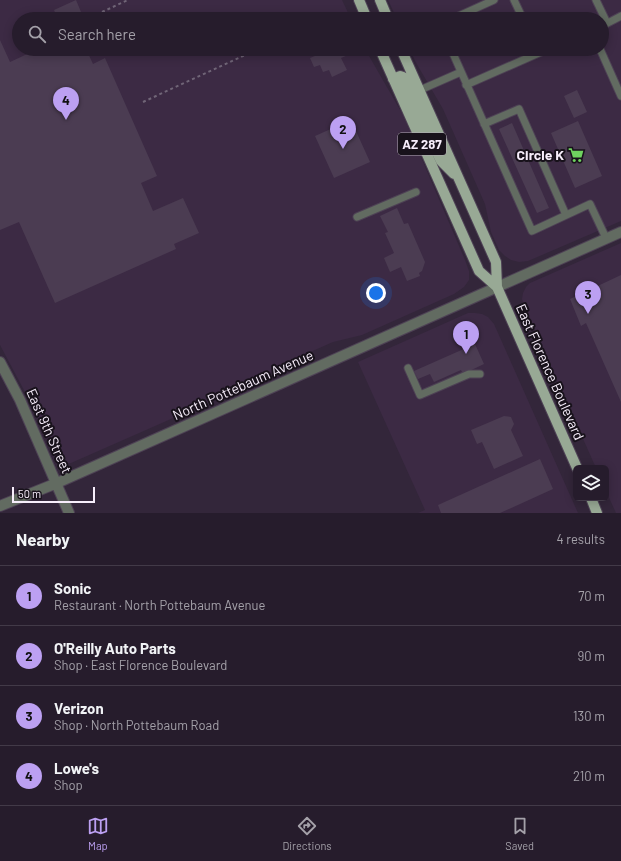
<!DOCTYPE html>
<html lang="en">
<head>
<meta charset="utf-8">
<style>
  :root { --surface:#261c2c; --page:#322938; --text:#f1f3f6; --muted:#a4a1a9; --line:#423a48; --accent:#bca0f2 }
  body { margin:0; font-family:Barlow,sans-serif; background:var(--page); color:var(--text) }
  .controls { position:absolute; right:12px; bottom:12px; display:grid; overflow:hidden; border-radius:6px; box-shadow:0 2px 10px #0003 }
  .controls button { width:36px; height:36px; display:grid; place-items:center; padding:0; border:0; border-bottom:1px solid var(--line); background:var(--surface); color:var(--text); font:20px sans-serif }
  .scale { position:absolute; left:12px; bottom:10px; width:83px; box-sizing:border-box; padding-left:4px; border:2px solid #f7eefb; border-top:0; font-size:11px; line-height:14px; white-space:nowrap; color:#f7eefb; -webkit-text-stroke:3px #18121b; paint-order:stroke }
  .you { position:absolute; left:376px; top:293px; width:14px; height:14px; margin:-10px; border:3px solid #fff; border-radius:50%; background:#1a73e8; box-shadow:0 0 0 6px #1a73e833 }
  .badge { display:grid; place-items:center; width:26px; height:26px; border-radius:50%; background:var(--accent); color:#111; font-size:13px; font-weight:700 }
  .pin { position:absolute; translate:-50% -33px; filter:drop-shadow(0 1px 2px #0008) }
  .pin::after { content:''; position:absolute; top:21px; width:14px; height:12px; background:inherit; clip-path:polygon(0 0,100% 0,50% 100%) }
  .list { margin:0; padding:0; list-style:none }
  h2 { display:flex; justify-content:space-between; align-items:center; height:52px; margin:0; padding:0 16px; font-size:17px }
  h2 small { font-size:13px; font-weight:400; color:var(--muted) }
  .list li { display:grid; grid-template-columns:26px 1fr auto; gap:12px; align-items:center; box-sizing:border-box; height:60px; padding:0 16px; border-top:1px solid var(--line) }
  .list b { display:block; font-size:15px; white-space:nowrap }
  .list p { margin:0; font-size:13px; white-space:nowrap; color:var(--muted) }
  .list em { font-size:13px; font-style:normal; color:var(--muted) }
  .icon { flex:none; width:22px; height:22px; fill:none; stroke:currentColor; stroke-width:2; stroke-linecap:round; stroke-linejoin:round }
  .map { position:relative; flex:none; width:621px; height:513px; overflow:hidden }
  .search { position:absolute; background:var(--surface); box-shadow:0 2px 10px #0003; left:12px; right:12px; top:12px; height:44px; display:flex; align-items:center; gap:10px; box-sizing:border-box; padding:0 14px; border-radius:22px; color:var(--muted); font-size:15px }
  .sheet { height:292px; background:var(--surface) }
  nav { display:flex; justify-content:space-around; align-items:center; box-sizing:border-box; height:56px; border-top:1px solid var(--line); background:var(--surface); font-size:11px; color:var(--muted) }
  nav a { display:grid; justify-items:center; gap:2px }
  nav .on { color:var(--accent) }
  .map>svg:first-child { display:block }
</style>
</head>
<body>
<div class="map">
<svg width="621" height="513" viewBox="0 0 621 513">
  <rect width="100%" height="100%" fill="#33263a"/>
  <path fill="#3c2a44" d="M0,0h342l9,19h-332v30h346l38,66 62,145 4,11v9l-5,7 -10,7 -92,41 -29,7 -50,22 -28,18 -184,81h-9l-6,-6 -23,-50 -33,-62z
    M388,0h233v221l-93,40 -9,1 -8,-2 -6,-4 -6,-6 -8,-18 -6,-28 -42,-95 -28,-48 -5,-12h192v-30h-205z
    M621,243v270h-5l-10,-22v-23h-10l-72,-162 -2,-7 1,-6 3,-6 4,-4z
    M468,313h7l7,1 6,3 6,7 84,189h-160l7,-3 -67,-148z"/>
  <path fill="#4b3c52" d="M76,0l8,19h-26l-4,-9z
    M0,40l10,22 28,-13h48l7,15 12,-6 52,118 -16,7 12,28 30,-13 16,35 -25,11 2,5 -121,54 -36,-81 -19,8z
    M311,49h40l2,4 -12,5 6,12 -15,7 -3,-7 -6,2 -3,-7 -6,2 -4,-9 5,-2z
    M577,90l10,22 -13,6 -10,-22z
    M351,120l19,42 -36,16 -19,-42z
    M578,121l24,55 -27,12 -24,-55z
    M512,123l37,85 -12,5 -38,-84z
    M397,208l7,16 4,-1 17,39 -3,9 -3,2 1,3 -13,5 -6,-14 -11,5 -6,-14 10,-5 -9,-20 3,-1 -8,-16z
    M621,275v127l-35,-79 -5,3 -11,-27z
    M475,344l9,20 -21,10 -2,-4 -27,12 -4,-8 -12,5 -4,-8z
    M504,416l7,1 3,7 -3,6 12,26 -29,13 -12,-27 -5,2 -6,-14z
    M540,459l13,30 -53,24h-59l-3,-8z"/>
  <g fill="none" stroke-linecap="round" stroke-linejoin="round">
    <defs>
      <path id="lane" d="M514,0l9,19
        M596,0l11,23
        M452,19l42,-19
        M602,26l19,-10
        M451,49l81,182 58,-27 16,34
        M600,49l21,47
        M466,85l82,-36
        M420,90l41,-18
        M484,124l35,-15 47,106
        M357,217l59,-25
        M408,368l12,27 49,-21h11"/>
      <path id="street" d="M0,362l20,38 49,113
        M0,506l57,-23 564,-251"/>
      <path id="primary" d="M359,0l8,19
        M380,0l8,19
        M380,49l99,222 18,16 80,181
        M401,49l95,213 1,25
        M393,79l7,-3 3,1 38,84 13,13
        M591,498l6,15"/>
    </defs>
    <use href="#lane" stroke="#4e4255" stroke-width="9"/>
    <use href="#street" stroke="#4e4255" stroke-width="12"/>
    <use href="#primary" stroke="#4e4255" stroke-width="12"/>
    <path stroke="#706577" stroke-width="2" stroke-dasharray="3 3" stroke-linecap="butt" d="M102,12l26,-12
      M143,102l115,-53"/>
    <use href="#lane" stroke="#626b61" stroke-width="7"/>
    <use href="#street" stroke="#626b61" stroke-width="10"/>
    <use href="#primary" stroke="#98a995" stroke-width="10"/>
  </g>
  <defs>
    <symbol id="supermarket-bare" viewBox="-9 -9 18 18"><path d="M-6-5.5h2.5l.6 2H6L4.5 2H-2.5L-4.4-4H-6ZM-1.5 3.2a1.3 1.3 0 1 0 .1 0ZM3 3.2a1.3 1.3 0 1 0 .1 0Z" fill="#6fd35f" stroke="#18121b" stroke-width="2.5" paint-order="stroke"/></symbol>
  </defs>
  <g fill-rule="evenodd">
    <use href="#supermarket-bare" x="565" y="144" width="22" height="22"/>
  </g>
  <g text-anchor="middle" stroke-width="4" stroke-linejoin="round" paint-order="stroke">
    <rect fill="#18121b" stroke="#b4acb8" stroke-width="1" x="398" y="133" width="48" height="22" rx="3"/>
    <g font-size="13" font-weight="bold" fill="#f7eefb">
      <text x="422" y="149">AZ 287</text>
    </g>
    <g font-size="14" font-weight="bold" fill="#f7eefb" stroke="#18121b" text-anchor="end">
      <text x="564" y="160">Circle K</text>
    </g>
    <g font-size="14" fill="#f7eefb" stroke="#18121b">
      <text transform="translate(550 372) rotate(66)" y="5">East Florence Boulevard</text>
      <text transform="translate(243 385) rotate(-24)" y="5">North Pottebaum Avenue</text>
      <text transform="translate(49 431) rotate(66)" y="5">East 9th Street</text>
    </g>
  </g>
</svg>
<div class="controls">
<button><svg class="icon" aria-label="layers" viewBox="0 0 24 24"><path d="M12 4l9 5-9 5-9-5zM3 14l9 5 9-5"/></svg></button>
</div>
<div class="scale">50 m</div>
<div class="you"></div>
<div class="pin badge" style="left:466px;top:354px">1</div>
<div class="pin badge" style="left:343px;top:149px">2</div>
<div class="pin badge" style="left:588px;top:314px">3</div>
<div class="pin badge" style="left:66px;top:120px">4</div>
<div class="search"><svg class="icon" aria-label="search" viewBox="0 0 24 24"><circle cx="10" cy="10" r="6"/><path d="M15 15l6 6"/></svg>Search here</div>
</div>
<section class="sheet">
<h2>Nearby<small>4 results</small></h2>
<ul class="list">
<li><span class="badge">1</span><div><b>Sonic</b><p>Restaurant · North Pottebaum Avenue</p></div><em>70 m</em></li>
<li><span class="badge">2</span><div><b>O'Reilly Auto Parts</b><p>Shop · East Florence Boulevard</p></div><em>90 m</em></li>
<li><span class="badge">3</span><div><b>Verizon</b><p>Shop · North Pottebaum Road</p></div><em>130 m</em></li>
<li><span class="badge">4</span><div><b>Lowe's</b><p>Shop</p></div><em>210 m</em></li>
</ul>
</section>
<nav>
<a class="on"><svg class="icon" aria-label="map" viewBox="0 0 24 24"><path d="M3 6l6-2 6 2 6-2v14l-6 2-6-2-6 2zM9 4v14M15 6v14"/></svg>Map</a>
<a><svg class="icon" aria-label="directions" viewBox="0 0 24 24"><path d="M12 3l9 9-9 9-9-9zM9 14v-3h6M13 9l2 2-2 2"/></svg>Directions</a>
<a><svg class="icon" aria-label="saved" viewBox="0 0 24 24"><path d="M7 4h10v16l-5-4-5 4z"/></svg>Saved</a>
</nav>
</body>
</html>
